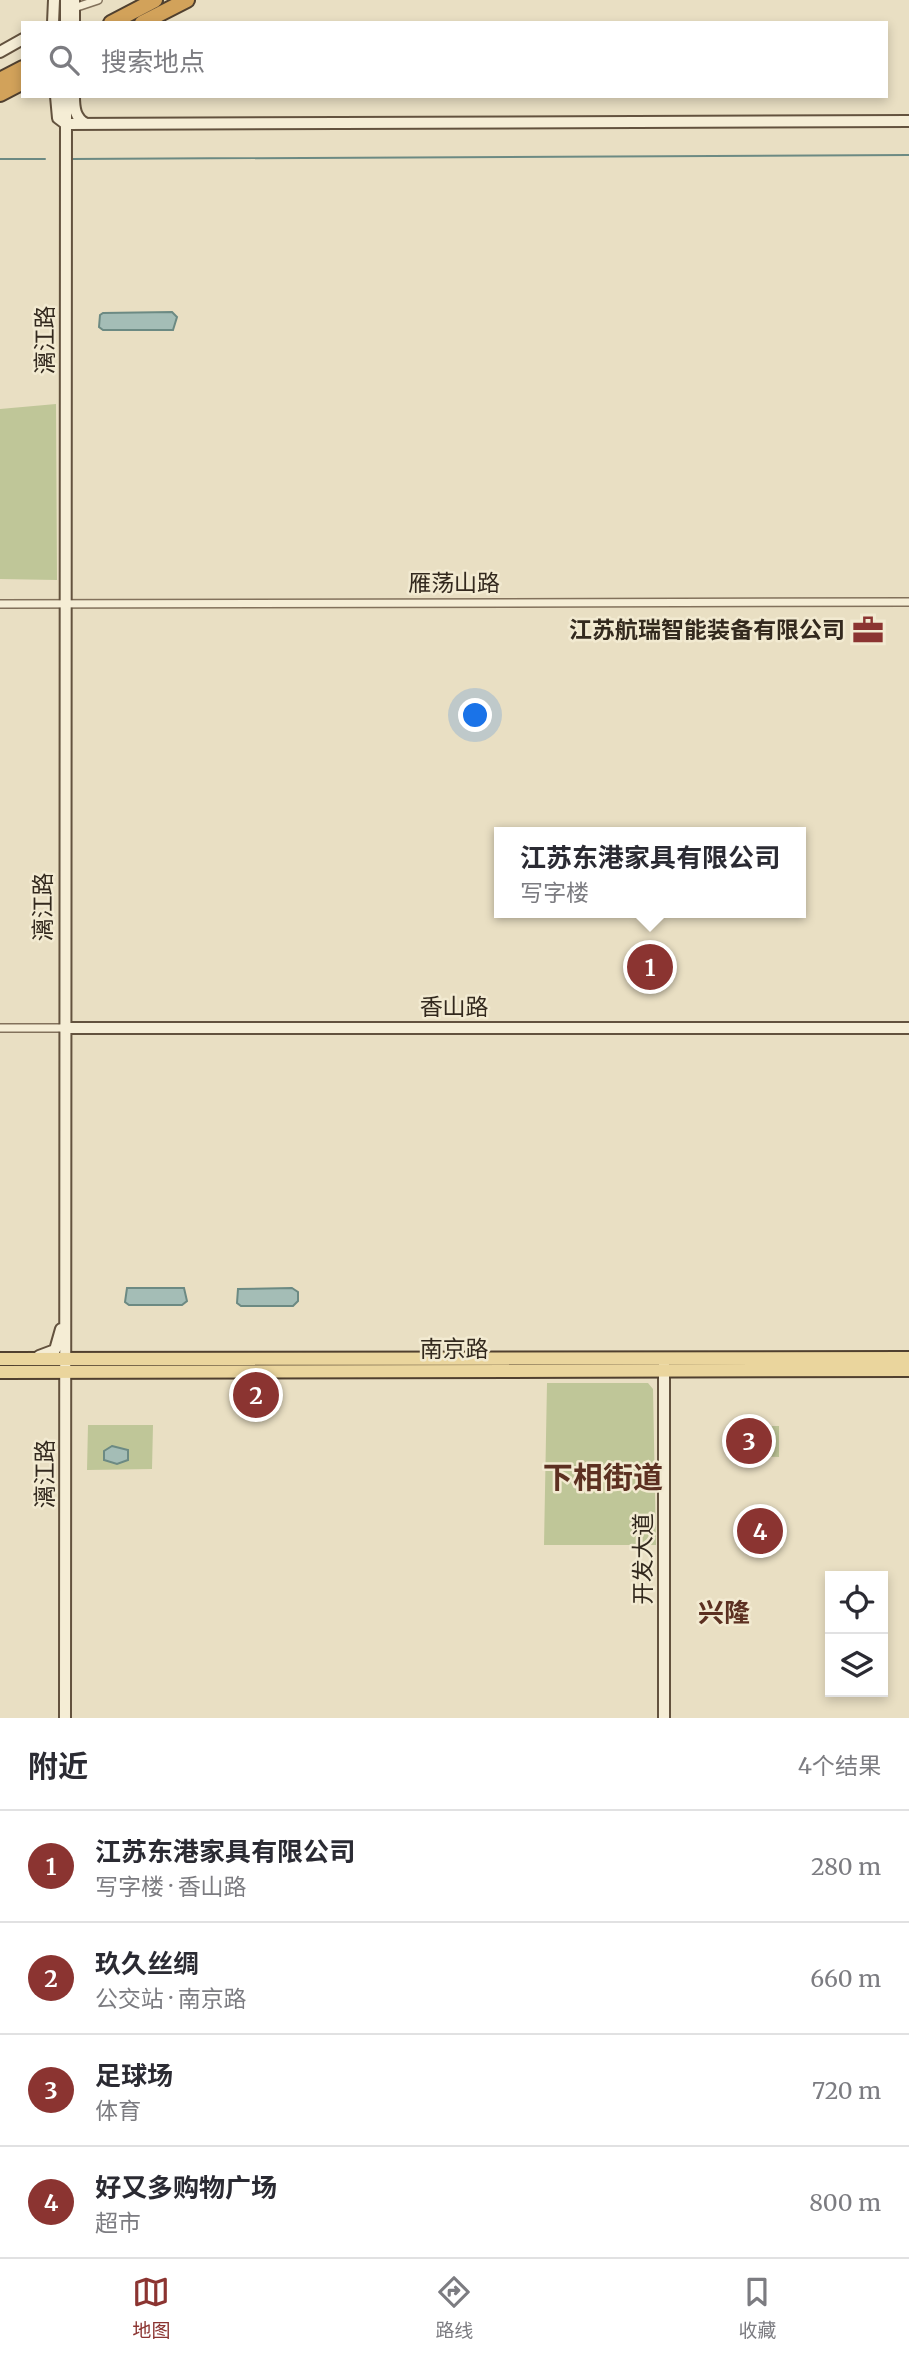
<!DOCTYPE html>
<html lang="zh">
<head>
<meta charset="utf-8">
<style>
  :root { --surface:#fff; --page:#f2f2f3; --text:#2b2b33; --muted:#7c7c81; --line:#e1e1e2; --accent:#8b3431 }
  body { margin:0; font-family:Merriweather,"Noto Sans SC",serif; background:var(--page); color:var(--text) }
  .controls { position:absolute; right:21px; bottom:21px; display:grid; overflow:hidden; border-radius:0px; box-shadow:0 4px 10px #0003 }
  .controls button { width:63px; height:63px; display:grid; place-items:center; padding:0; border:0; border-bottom:2px solid var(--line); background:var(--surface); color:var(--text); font:35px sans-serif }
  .you { position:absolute; left:476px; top:716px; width:24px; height:24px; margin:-18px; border:5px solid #fff; border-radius:50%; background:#1a73e8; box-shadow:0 0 0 10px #1a73e833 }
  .badge { display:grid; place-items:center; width:46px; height:46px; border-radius:50%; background:var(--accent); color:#fff; font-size:23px; font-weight:700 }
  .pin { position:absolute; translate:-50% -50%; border:4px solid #fff; box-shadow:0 2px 7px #0006 }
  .popup { position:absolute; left:494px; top:827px; width:312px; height:91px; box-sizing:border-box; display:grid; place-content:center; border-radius:0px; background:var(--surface); filter:drop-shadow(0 2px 5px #0005); font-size:23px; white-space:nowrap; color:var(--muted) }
  .popup b { font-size:26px; color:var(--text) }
  .popup::after { content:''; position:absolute; left:50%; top:100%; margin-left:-14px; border:14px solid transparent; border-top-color:var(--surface) }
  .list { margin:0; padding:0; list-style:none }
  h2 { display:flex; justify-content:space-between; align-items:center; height:91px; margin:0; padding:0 28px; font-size:30px }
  h2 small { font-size:23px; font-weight:400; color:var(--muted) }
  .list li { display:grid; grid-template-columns:46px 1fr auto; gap:21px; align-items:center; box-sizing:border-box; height:112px; padding:0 28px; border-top:2px solid var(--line) }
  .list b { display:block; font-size:26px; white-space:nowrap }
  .list p { margin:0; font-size:23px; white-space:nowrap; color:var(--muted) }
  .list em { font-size:23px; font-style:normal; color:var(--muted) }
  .icon { flex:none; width:38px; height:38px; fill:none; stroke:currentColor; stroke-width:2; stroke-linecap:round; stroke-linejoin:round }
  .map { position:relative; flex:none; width:909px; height:1718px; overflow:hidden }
  .search { position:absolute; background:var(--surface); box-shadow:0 4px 10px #0003; left:21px; right:21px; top:21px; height:77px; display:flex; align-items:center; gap:18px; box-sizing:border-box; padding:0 24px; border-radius:0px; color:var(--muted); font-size:26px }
  .sheet { height:539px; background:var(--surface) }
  nav { display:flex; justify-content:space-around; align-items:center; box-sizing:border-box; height:98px; border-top:2px solid var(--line); background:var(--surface); font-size:19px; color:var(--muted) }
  nav a { display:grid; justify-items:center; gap:4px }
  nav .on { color:var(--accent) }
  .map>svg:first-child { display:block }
</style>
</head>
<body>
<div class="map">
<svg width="909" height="1718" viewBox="0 0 909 1718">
  <rect width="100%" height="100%" fill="#e9dfc3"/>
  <path fill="#bfc698" d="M56,404l1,176 -57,-1v-170z
    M547,1383h101l5,6 3,156h-112z
    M88,1425h65l-1,44 -65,1z
    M739,1426h40v31l-41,-1z"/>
  <path fill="#a4bdb6" stroke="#6c8a83" stroke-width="2" d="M172,312l5,5 -4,13h-70l-4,-3 1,-12 3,-2z
    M127,1288h57l3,13 -5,4h-53l-4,-3z
    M292,1288l6,4v9l-5,5h-52l-4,-3 1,-14z
    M112,1446l16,4v10l-11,4 -13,-4v-9z"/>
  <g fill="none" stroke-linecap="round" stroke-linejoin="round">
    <path stroke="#6c8a83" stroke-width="2" d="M0,159h45
      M71,159l838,-4"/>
    <defs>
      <path id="street" d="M74,8l24,-8
        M0,604l909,-2
        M0,1028h64"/>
      <path id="secondary" d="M66,0v23
        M53,23l1,-23
        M74,23v-23
        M0,52l23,-13
        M56,96l2,22 8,6 843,-3
        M74,96c0,12 1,22 12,28
        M64,1028h845
        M39,1356l16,-6 6,-21
        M65,1718l1,-1622
        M664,1718v-354"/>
      <path id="primary" d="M0,1359l909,-1
        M0,1372l909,-2"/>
      <path id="highway" d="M111,23l44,-23
        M142,23l45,-23
        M0,80l23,-12
        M0,94l23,-12"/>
    </defs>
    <use href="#street" stroke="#82715b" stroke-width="10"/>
    <use href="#secondary" stroke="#63523e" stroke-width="14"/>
    <use href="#primary" stroke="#50402f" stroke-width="16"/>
    <use href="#highway" stroke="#50402f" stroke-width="18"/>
    <use href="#street" stroke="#f5edd5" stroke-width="7"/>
    <use href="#secondary" stroke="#f5edd5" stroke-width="10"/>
    <use href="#primary" stroke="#ead59d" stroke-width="12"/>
    <use href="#highway" stroke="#d2a25a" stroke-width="14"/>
  </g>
  <defs>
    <symbol id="office-bare" viewBox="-9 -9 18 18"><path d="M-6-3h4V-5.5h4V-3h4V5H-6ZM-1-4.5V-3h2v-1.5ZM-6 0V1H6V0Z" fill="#8b3431" stroke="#f2ead1" stroke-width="2.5" paint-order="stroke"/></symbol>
  </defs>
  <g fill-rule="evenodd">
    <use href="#office-bare" x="846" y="608" width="44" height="44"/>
  </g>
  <g text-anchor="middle" stroke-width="5" stroke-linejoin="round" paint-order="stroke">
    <g font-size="23" fill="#33291e" stroke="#f2ead1">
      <text transform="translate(45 340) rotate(-90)" y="8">漓江路</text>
      <text x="454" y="591">雁荡山路</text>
      <text transform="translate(43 907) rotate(-90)" y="8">漓江路</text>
      <text x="454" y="1015">香山路</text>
      <text x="454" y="1357">南京路</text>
      <text transform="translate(45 1474) rotate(-90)" y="8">漓江路</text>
      <text transform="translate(643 1559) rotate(-90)" y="8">开发大道</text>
    </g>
    <g font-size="23" font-weight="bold" fill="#33291e" stroke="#f2ead1" text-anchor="end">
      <text x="845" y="638">江苏航瑞智能装备有限公司</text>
    </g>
    <g font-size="26" font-weight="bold" fill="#5c3021" stroke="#f2ead1">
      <text x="724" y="1622">兴隆</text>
    </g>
    <g font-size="30" font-weight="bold" fill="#5c3021" stroke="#f2ead1">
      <text x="603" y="1488">下相街道</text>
    </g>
  </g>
</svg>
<div class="controls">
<button><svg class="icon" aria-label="locate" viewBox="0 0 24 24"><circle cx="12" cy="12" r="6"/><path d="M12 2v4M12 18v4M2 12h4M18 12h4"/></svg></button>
<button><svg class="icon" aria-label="layers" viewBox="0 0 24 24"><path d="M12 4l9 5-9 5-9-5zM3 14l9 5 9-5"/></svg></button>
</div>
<div class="you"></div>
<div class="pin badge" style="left:650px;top:967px">1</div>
<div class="popup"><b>江苏东港家具有限公司</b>写字楼</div>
<div class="pin badge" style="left:256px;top:1395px">2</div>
<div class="pin badge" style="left:749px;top:1441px">3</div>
<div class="pin badge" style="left:760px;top:1531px">4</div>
<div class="search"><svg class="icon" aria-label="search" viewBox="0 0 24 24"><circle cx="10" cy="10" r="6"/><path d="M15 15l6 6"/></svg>搜索地点</div>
</div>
<section class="sheet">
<h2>附近<small>4个结果</small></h2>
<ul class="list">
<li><span class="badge">1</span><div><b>江苏东港家具有限公司</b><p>写字楼 · 香山路</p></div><em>280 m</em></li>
<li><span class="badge">2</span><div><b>玖久丝绸</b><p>公交站 · 南京路</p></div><em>660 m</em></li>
<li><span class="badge">3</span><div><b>足球场</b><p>体育</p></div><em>720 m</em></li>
<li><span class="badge">4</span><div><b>好又多购物广场</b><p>超市</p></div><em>800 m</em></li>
</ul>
</section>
<nav>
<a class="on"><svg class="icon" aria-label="map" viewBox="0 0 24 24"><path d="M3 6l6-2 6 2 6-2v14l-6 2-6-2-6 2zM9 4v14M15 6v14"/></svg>地图</a>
<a><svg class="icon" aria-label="directions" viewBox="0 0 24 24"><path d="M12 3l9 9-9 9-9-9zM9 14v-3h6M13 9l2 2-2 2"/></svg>路线</a>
<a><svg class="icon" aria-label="saved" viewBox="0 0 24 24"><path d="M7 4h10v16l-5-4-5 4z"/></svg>收藏</a>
</nav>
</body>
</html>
